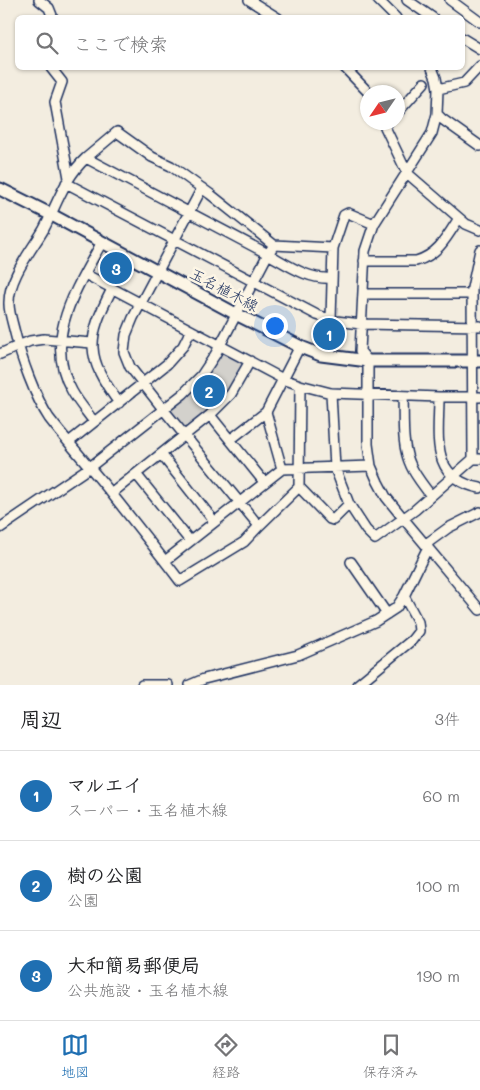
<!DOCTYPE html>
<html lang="ja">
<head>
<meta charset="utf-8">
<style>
  :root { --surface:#fff; --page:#f6f6f6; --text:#202124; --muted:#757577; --line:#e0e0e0; --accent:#1f6fb2 }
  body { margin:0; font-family:Mali,"Klee One",sans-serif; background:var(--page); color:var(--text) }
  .compass { position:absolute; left:360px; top:85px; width:45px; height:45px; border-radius:50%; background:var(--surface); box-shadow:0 1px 4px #0004; rotate:235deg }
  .you { position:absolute; left:274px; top:325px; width:18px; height:18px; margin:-12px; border:4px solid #fff; border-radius:50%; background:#1a73e8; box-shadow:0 0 0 8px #1a73e833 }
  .badge { display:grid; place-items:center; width:32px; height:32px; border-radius:50%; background:var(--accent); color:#fff; font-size:16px; font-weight:700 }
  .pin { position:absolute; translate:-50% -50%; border:2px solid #fff; box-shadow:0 1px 5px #0006 }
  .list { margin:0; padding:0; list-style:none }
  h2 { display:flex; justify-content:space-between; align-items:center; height:65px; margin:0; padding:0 20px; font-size:21px }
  h2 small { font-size:16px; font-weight:400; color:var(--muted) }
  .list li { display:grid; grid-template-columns:32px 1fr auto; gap:15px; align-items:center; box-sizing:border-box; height:90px; padding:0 20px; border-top:1px solid var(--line) }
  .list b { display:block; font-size:19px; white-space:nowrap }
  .list p { margin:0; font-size:16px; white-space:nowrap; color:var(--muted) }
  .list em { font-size:16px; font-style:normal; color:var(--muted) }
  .icon { flex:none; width:28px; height:28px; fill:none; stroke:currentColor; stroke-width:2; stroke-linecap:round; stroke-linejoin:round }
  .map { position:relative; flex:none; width:480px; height:685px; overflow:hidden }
  .search { position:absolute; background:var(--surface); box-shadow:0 1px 4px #0004; left:15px; right:15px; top:15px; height:55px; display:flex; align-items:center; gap:12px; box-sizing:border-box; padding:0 18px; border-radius:8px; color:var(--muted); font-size:19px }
  .sheet { height:335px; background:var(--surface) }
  nav { display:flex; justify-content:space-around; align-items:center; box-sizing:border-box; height:70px; border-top:1px solid var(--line); background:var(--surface); font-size:14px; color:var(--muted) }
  nav a { display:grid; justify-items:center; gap:2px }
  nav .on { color:var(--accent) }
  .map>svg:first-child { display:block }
</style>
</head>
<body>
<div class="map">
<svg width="480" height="685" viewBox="0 0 480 685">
  <rect width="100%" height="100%" fill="#f3ede0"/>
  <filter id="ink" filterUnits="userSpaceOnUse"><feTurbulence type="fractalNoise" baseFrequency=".02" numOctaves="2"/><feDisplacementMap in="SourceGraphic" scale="10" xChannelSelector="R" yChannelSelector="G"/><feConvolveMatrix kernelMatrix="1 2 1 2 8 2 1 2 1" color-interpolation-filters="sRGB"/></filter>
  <g filter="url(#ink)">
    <path fill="#d3d1cc" stroke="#778095" d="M224,351l23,11 -18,32 -43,38 -16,-22 21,-18z"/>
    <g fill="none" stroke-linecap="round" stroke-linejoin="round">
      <defs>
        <path id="minor" d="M39,0l10,8 4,10
          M249,0l29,18
          M378,0l18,18
          M407,0l26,18
          M450,0l30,22
          M462,38l18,11
          M51,68l11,14 -7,20 14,76
          M345,68l23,24
          M432,68l4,10 2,11 -1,25 -5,19 -58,91 -9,27 -5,100 8,10v83l3,22 7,16 8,15 17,21 77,92
          M438,89l26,-6 16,-17
          M398,112l26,-29
          M437,114l5,5 38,27
          M388,122l-3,5 22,46 59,51 14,6
          M86,158l31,-26 35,25 19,9 39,28 64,51
          M66,183l251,132 19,6 25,3 119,2
          M364,261h52c22,-6 31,-24 43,-43
          M85,274l198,105 17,6 31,8 108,4c0,40 -10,81 41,91
          M332,278c-24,2 -44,-13 -64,-24l6,-9 59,3
          M112,289c-26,51 -27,67 7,114
          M363,294h109
          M331,319l2,-71 11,-33 4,-2 26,11
          M0,354l30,-13 14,-2 48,4
          M403,396c1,23 -2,49 8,70 5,11 13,20 20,30
          M439,397h41
          M210,415l54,67
          M94,422c-7,-10 -16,-20 -22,-31 -30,-53 5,-103 30,-149
          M230,440l36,-28
          M69,442l98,-78 16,-18 8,-16
          M161,454l53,67
          M473,459l-1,-171 8,-38
          M282,469l-16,-57 34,-66
          M136,474l54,67
          M299,487l31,32 3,1 16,-16 -14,-36 -4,-75
          M112,493l98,-78 21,-21 19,-33
          M349,504l17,26 9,9 40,-29 58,-51h7
          M259,526l40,-39 1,-102
          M0,528l90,-61 93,-73 18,-18 14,-21 53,-101 -182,-96c-21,19 -29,46 -42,71 -12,21 -36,49 -35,75 0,9 4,20 6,29 6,25 20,64 34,85 20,26 43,51 63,76 23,29 46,58 68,87l64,-39 15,-16 -96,-117 -33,-42 -6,-15 2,-17 7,-17 69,-130
          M426,544l22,-16 32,-16
          M165,561l117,-92 89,-3
          M351,562l36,52
          M142,685h26
          M190,685l14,-6 94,-24 78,-34 20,-13 8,-12 24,-49
          M357,685l55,-45 7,-9 -1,-9 -14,-26"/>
        <path id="major" d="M0,189l50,25 186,100 67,34 18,7 47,6h112"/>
      </defs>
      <use href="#minor" stroke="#1b2f5e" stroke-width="12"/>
      <use href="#major" stroke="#1b2f5e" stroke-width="15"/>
      <use href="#minor" stroke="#fcf5e5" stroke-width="9"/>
      <use href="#major" stroke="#fcf5e5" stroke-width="11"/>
    </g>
  </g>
  <g text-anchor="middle" stroke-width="5" stroke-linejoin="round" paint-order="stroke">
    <g font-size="15" fill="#1b2f5e" stroke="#fcf5e5">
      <text transform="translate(224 290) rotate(28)" y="5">玉名植木線</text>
    </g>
  </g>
</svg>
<svg class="compass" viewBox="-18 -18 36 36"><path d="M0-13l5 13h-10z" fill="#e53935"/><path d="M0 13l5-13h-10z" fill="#757577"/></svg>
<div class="you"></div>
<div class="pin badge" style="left:329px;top:334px">1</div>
<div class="pin badge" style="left:209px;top:391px">2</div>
<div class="pin badge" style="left:116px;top:268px">3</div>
<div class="search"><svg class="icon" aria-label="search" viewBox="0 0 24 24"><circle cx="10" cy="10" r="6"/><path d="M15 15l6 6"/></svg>ここで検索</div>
</div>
<section class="sheet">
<h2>周辺<small>3件</small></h2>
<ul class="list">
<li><span class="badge">1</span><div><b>マルエイ</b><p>スーパー · 玉名植木線</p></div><em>60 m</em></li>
<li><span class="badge">2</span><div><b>樹の公園</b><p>公園</p></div><em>100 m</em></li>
<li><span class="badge">3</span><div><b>大和簡易郵便局</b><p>公共施設 · 玉名植木線</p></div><em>190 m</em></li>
</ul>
</section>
<nav>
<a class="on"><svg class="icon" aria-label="map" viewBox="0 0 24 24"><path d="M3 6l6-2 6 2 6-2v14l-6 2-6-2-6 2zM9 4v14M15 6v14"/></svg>地図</a>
<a><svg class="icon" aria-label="directions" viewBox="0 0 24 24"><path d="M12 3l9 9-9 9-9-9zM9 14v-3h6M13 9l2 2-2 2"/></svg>経路</a>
<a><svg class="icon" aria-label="saved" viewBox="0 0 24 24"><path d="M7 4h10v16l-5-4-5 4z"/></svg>保存済み</a>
</nav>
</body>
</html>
